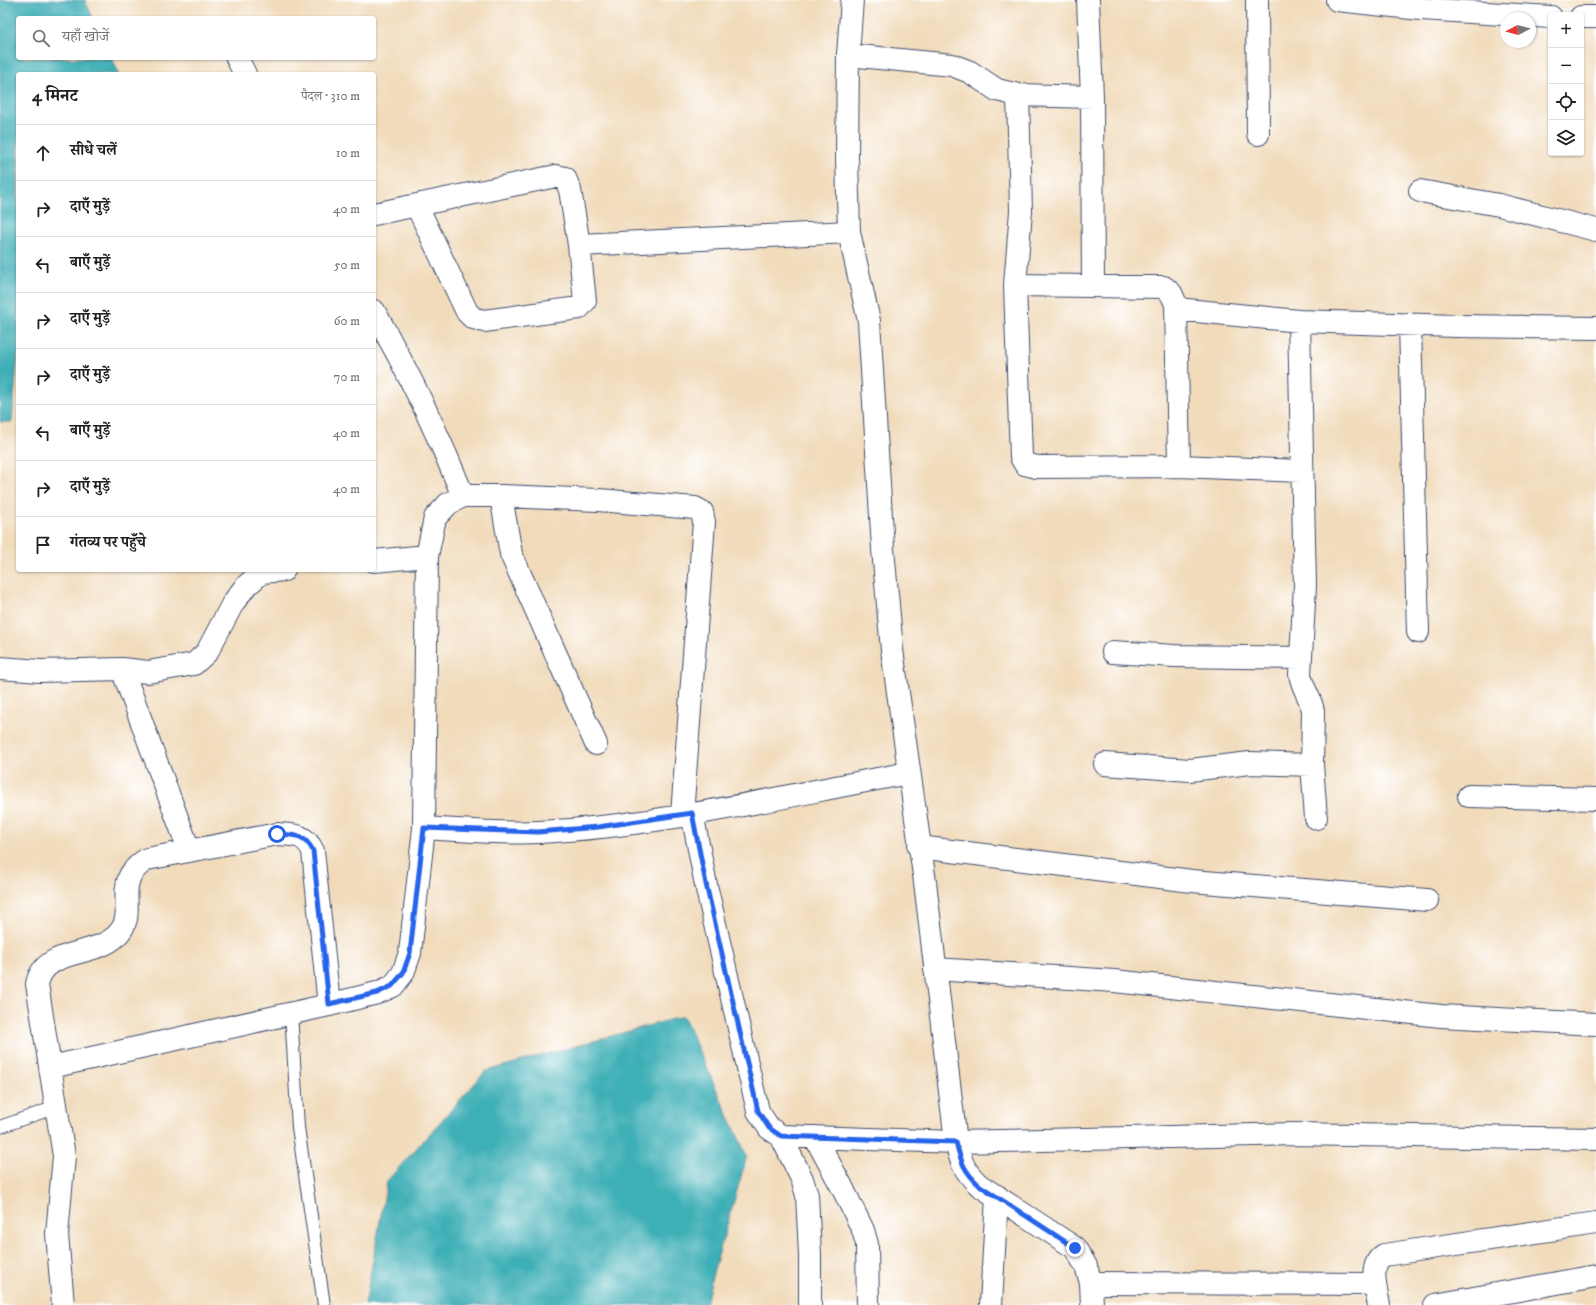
<!DOCTYPE html>
<html lang="hi">
<head>
<meta charset="utf-8">
<style>
  :root { --surface:#fff; --page:#f2f2f2; --text:#202124; --muted:#757577; --line:#e0e0e0 }
  body { margin:0; font-family:"IM FELL DW Pica","Noto Serif Devanagari",serif; background:var(--page); color:var(--text) }
  .controls { position:absolute; right:12px; top:12px; display:grid; overflow:hidden; border-radius:4px; box-shadow:0 1px 3px #0004 }
  .controls button { width:36px; height:36px; display:grid; place-items:center; padding:0; border:0; border-bottom:1px solid var(--line); background:var(--surface); color:var(--text); font:20px sans-serif }
  .compass { position:absolute; left:1500px; top:12px; width:36px; height:36px; border-radius:50%; background:var(--surface); box-shadow:0 1px 3px #0004; rotate:263deg }
  .stop { position:absolute; width:12px; height:12px; margin:-9px; border:3px solid #2563eb; border-radius:50%; background:#fff }
  .stop.end { background:#2563eb; border-color:#fff; box-shadow:0 1px 4px #0008 }
  .list { margin:0; padding:0; list-style:none }
  h2 { display:flex; justify-content:space-between; align-items:center; height:52px; margin:0; padding:0 16px; font-size:17px }
  h2 small { font-size:13px; font-weight:400; color:var(--muted) }
  .list li { display:grid; grid-template-columns:26px 1fr auto; gap:12px; align-items:center; box-sizing:border-box; height:56px; padding:0 16px; border-top:1px solid var(--line) }
  .list b { display:block; font-size:15px; white-space:nowrap }
  .list em { font-size:13px; font-style:normal; color:var(--muted) }
  .icon { flex:none; width:22px; height:22px; fill:none; stroke:currentColor; stroke-width:2; stroke-linecap:round; stroke-linejoin:round }
  .map { position:relative; flex:none; width:1596px; height:1305px; overflow:hidden }
  .search { position:absolute; background:var(--surface); box-shadow:0 1px 3px #0004; left:16px; top:16px; width:360px; height:44px; display:flex; align-items:center; gap:10px; box-sizing:border-box; padding:0 14px; border-radius:4px; color:var(--muted); font-size:15px }
  .panel { position:absolute; background:var(--surface); box-shadow:0 1px 3px #0004; left:16px; top:72px; width:360px; height:500px; border-radius:4px }
  .map>svg:first-child { display:block }
</style>
</head>
<body>
<div class="map">
<svg width="1596" height="1305" viewBox="0 0 1596 1305">
  <rect width="100%" height="100%" fill="#fff"/>
  <filter id="ink" filterUnits="userSpaceOnUse"><feTurbulence type="fractalNoise" baseFrequency=".025" numOctaves="2"/><feDisplacementMap in="SourceGraphic" scale="8" xChannelSelector="R" yChannelSelector="G"/><feConvolveMatrix kernelMatrix="1 2 1 2 8 2 1 2 1" color-interpolation-filters="sRGB"/></filter>
  <filter id="wash" filterUnits="userSpaceOnUse"><feTurbulence type="fractalNoise" baseFrequency=".012" numOctaves="4" result="noise"/><feDisplacementMap in="SourceGraphic" scale="16" xChannelSelector="R" yChannelSelector="G"/><feGaussianBlur stdDeviation="0.9" result="paint"/><feColorMatrix in="noise" values="0 0 0 0 0 0 0 0 0 0 0 0 0 0 0 0 0 1.4 0 .05"/><feComposite in="paint" operator="in"/></filter>
  <g filter="url(#wash)">
    <rect width="100%" height="100%" fill="#f1dbbb"/>
    <path fill="#3eafb6" stroke="#2c6f8a" d="M0,0h85l8,18h-75v40h94l7,16h-101v279l-6,69h-12z
      M683,1016l64,140 -35,121 -6,28h-341l22,-124 99,-110z"/>
  </g>
  <g filter="url(#ink)">
    <g fill="none" stroke-linecap="round" stroke-linejoin="round">
      <defs>
        <path id="lane" d="M291,1013l7,114 26,178
          M0,1127l56,-20"/>
        <path id="street" d="M1257,0l1,134
          M1337,0l84,9 130,8
          M1581,17h15
          M848,55l104,10 18,7 27,18 21,5 74,2 -4,-97
          M237,58l8,16
          M1018,95l3,116 -6,74 6,172 4,7 12,3 142,-1 122,5
          M1092,97l1,189
          M1420,191l79,14 97,25
          M417,206l50,106 6,6 11,3 95,-13 6,-7 -6,-56
          M374,214l182,-38 9,2 5,12 9,55 270,-13
          M1015,285l149,2 7,6 5,11 3,162
          M1176,309l123,12 157,5 140,2
          M374,311c34,60 64,122 89,185
          M1299,321l6,264 -5,89c2,14 11,24 13,37l-1,54 4,53
          M1410,324l8,308
          M501,496l10,58 85,190
          M374,561l53,-5
          M1113,652l61,4 127,2
          M0,668l40,3 82,-2
          M1105,764l85,6 60,-7 62,2
          M1469,796l127,3
          M692,813l14,72 52,226 11,17 12,8 175,6 337,-8 303,5
          M424,828c38,2 77,6 115,4 124,-6 248,-37 370,-59
          M919,847l273,34 235,19
          M189,850l-67,-181 26,3 46,-8 13,-12 26,-49 12,-16 17,-15 22,-2
          M935,969l179,12 327,35 155,8
          M51,1067l278,-62
          M781,1136l21,43 5,16 3,60v50
          M815,1137l27,50 21,43 4,14 1,61
          M1091,1283l284,1
          M63,1305l-6,-71 7,-78 -27,-172c7,-36 56,-27 78,-47 22,-19 4,-41 16,-63 4,-6 10,-11 16,-15l130,-25c18,1 28,0 36,17l16,154 48,-12 16,-7 10,-13 7,-20 14,-125 3,-272 8,-38 13,-14 15,-8h38l97,4 97,8 7,4 2,10 -22,293
          M991,1305l6,-109
          M1379,1305c-3,-16 -11,-40 5,-50l212,-32
          M1435,1305l161,-29"/>
        <path id="secondary" d="M852,0l-4,55 -1,102 2,75 20,89 14,228 9,101 33,232 31,260c5,20 8,29 23,43l96,63 11,18 5,17 1,22"/>
      </defs>
      <use href="#lane" stroke="#3b496c" stroke-width="14"/>
      <use href="#street" stroke="#3b496c" stroke-width="24"/>
      <use href="#secondary" stroke="#3b496c" stroke-width="24"/>
      <use href="#lane" stroke="#fff" stroke-width="12"/>
      <use href="#street" stroke="#fff" stroke-width="22"/>
      <use href="#secondary" stroke="#fff" stroke-width="22"/>
    </g>
  </g>
  <g fill="none" stroke-linecap="round" stroke-linejoin="round" filter="url(#ink)">
    <path stroke="#2563eb" stroke-width="5" d="M277,834c18,1 28,0 36,17l16,153 48,-11 15,-7 11,-13 7,-20 14,-125 114,4 60,-5 94,-14 14,71 52,227 11,17 12,8 175,6c5,20 8,29 23,43l96,63"/>
  </g>
</svg>
<div class="controls">
<button>+</button>
<button>−</button>
<button><svg class="icon" aria-label="locate" viewBox="0 0 24 24"><circle cx="12" cy="12" r="6"/><path d="M12 2v4M12 18v4M2 12h4M18 12h4"/></svg></button>
<button><svg class="icon" aria-label="layers" viewBox="0 0 24 24"><path d="M12 4l9 5-9 5-9-5zM3 14l9 5 9-5"/></svg></button>
</div>
<svg class="compass" viewBox="-18 -18 36 36"><path d="M0-13l5 13h-10z" fill="#e53935"/><path d="M0 13l5-13h-10z" fill="#757577"/></svg>
<div class="stop" style="left:277px;top:834px"></div>
<div class="stop end" style="left:1075px;top:1248px"></div>
<div class="search"><svg class="icon" aria-label="search" viewBox="0 0 24 24"><circle cx="10" cy="10" r="6"/><path d="M15 15l6 6"/></svg>यहाँ खोजें</div>
<section class="panel">
<h2>4 मिनट<small>पैदल · 310 m</small></h2>
<ul class="list">
<li><svg class="icon" aria-label="ahead" viewBox="0 0 24 24"><path d="M12 20V5M6 11l6-6 6 6"/></svg><div><b>सीधे चलें</b></div><em>10 m</em></li>
<li><svg class="icon" aria-label="right" viewBox="0 0 24 24"><path d="M7 20v-9h11M14 6l5 5-5 5"/></svg><div><b>दाएँ मुड़ें</b></div><em>40 m</em></li>
<li><svg class="icon" aria-label="left" viewBox="0 0 24 24"><path d="M17 20v-9H6M10 6l-5 5 5 5"/></svg><div><b>बाएँ मुड़ें</b></div><em>50 m</em></li>
<li><svg class="icon" aria-label="right" viewBox="0 0 24 24"><path d="M7 20v-9h11M14 6l5 5-5 5"/></svg><div><b>दाएँ मुड़ें</b></div><em>60 m</em></li>
<li><svg class="icon" aria-label="right" viewBox="0 0 24 24"><path d="M7 20v-9h11M14 6l5 5-5 5"/></svg><div><b>दाएँ मुड़ें</b></div><em>70 m</em></li>
<li><svg class="icon" aria-label="left" viewBox="0 0 24 24"><path d="M17 20v-9H6M10 6l-5 5 5 5"/></svg><div><b>बाएँ मुड़ें</b></div><em>40 m</em></li>
<li><svg class="icon" aria-label="right" viewBox="0 0 24 24"><path d="M7 20v-9h11M14 6l5 5-5 5"/></svg><div><b>दाएँ मुड़ें</b></div><em>40 m</em></li>
<li><svg class="icon" aria-label="arrive" viewBox="0 0 24 24"><path d="M6 21V4h12l-3 4 3 4H6"/></svg><div><b>गंतव्य पर पहुँचे</b></div></li>
</ul>
</section>
</div>
</body>
</html>
